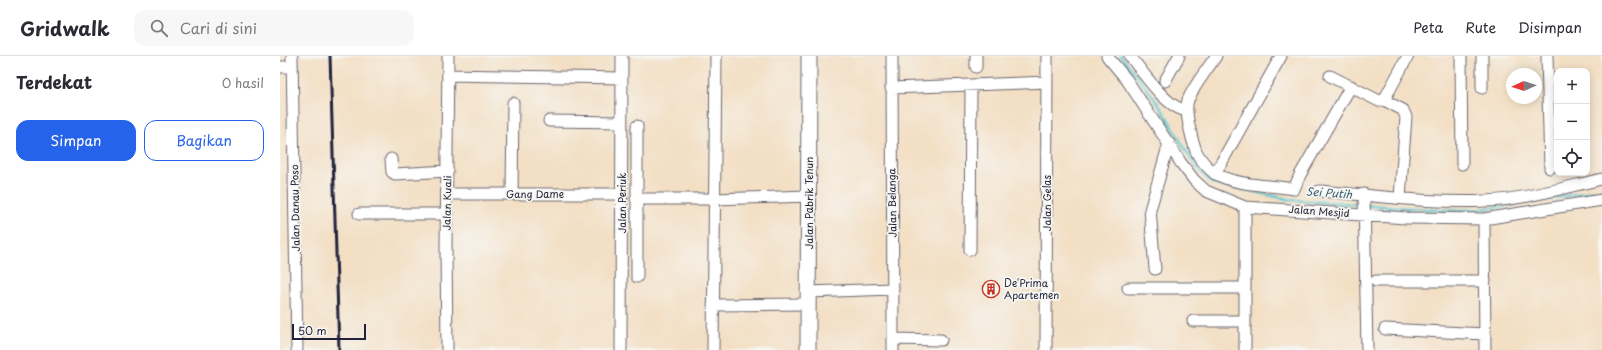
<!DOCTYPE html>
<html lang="id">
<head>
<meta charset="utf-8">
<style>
  :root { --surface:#fff; --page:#f7f7f7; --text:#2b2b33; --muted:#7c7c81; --line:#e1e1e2; --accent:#2563eb }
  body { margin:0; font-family:"Playpen Sans",sans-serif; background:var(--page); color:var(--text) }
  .controls { position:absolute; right:12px; top:12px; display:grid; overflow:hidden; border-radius:8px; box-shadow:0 2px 10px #0003 }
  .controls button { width:36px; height:36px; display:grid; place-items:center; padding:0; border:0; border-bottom:1px solid var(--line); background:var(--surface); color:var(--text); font:20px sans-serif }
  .compass { position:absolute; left:1226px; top:12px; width:36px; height:36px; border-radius:50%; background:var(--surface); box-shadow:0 2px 10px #0003; rotate:267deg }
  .scale { position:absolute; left:12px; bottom:10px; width:74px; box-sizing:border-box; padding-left:4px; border:2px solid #22223b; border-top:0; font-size:11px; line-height:14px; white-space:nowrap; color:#22223b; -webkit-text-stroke:3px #f6f6f2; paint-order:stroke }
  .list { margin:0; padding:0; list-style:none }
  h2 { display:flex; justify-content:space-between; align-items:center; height:52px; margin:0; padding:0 16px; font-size:17px }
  h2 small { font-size:13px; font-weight:400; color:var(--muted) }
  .actions { display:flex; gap:8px; padding:12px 16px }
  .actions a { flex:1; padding:9px 0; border:1px solid var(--accent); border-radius:12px; text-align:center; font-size:14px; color:var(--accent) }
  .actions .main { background:var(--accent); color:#fff }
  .icon { flex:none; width:22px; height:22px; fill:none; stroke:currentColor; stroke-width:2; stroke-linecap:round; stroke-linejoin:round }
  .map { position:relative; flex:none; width:1322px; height:294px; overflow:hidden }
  header { display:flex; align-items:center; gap:24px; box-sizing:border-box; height:56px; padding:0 20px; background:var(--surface); border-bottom:1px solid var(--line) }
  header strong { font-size:19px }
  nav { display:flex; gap:22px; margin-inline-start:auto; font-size:14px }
  .search { width:280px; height:36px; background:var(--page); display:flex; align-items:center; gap:10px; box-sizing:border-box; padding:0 14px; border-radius:12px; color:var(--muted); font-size:15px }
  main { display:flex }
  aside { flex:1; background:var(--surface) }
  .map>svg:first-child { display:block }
</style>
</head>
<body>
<header>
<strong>Gridwalk</strong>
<div class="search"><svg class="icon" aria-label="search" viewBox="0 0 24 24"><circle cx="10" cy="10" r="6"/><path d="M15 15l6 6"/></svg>Cari di sini</div>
<nav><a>Peta</a><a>Rute</a><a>Disimpan</a></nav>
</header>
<main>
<aside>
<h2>Terdekat<small>0 hasil</small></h2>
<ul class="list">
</ul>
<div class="actions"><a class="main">Simpan</a><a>Bagikan</a></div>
</aside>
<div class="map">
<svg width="1322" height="294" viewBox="0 0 1322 294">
  <rect width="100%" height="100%" fill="#f6f6f2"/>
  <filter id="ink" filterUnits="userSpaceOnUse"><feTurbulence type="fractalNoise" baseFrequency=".025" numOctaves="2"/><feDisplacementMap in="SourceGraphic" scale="8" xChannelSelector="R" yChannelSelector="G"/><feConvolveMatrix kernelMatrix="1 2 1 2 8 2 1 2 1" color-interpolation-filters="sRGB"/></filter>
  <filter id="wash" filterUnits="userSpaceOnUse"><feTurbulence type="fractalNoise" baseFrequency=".012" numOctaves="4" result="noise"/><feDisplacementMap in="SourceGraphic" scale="16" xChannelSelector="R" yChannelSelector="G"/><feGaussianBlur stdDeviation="0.9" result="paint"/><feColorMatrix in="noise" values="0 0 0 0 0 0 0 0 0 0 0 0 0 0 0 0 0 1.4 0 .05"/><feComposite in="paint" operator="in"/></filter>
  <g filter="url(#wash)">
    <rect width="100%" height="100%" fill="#f3dfc4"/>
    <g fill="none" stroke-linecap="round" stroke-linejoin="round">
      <path stroke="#58c5cd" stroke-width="3" d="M841,0c13,17 28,34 40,52 14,21 32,63 53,75l78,17 145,10h41l124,-20"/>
    </g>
  </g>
  <g filter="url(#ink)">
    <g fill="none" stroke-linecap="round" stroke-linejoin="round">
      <defs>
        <path id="street" d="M12,0l5,294
          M612,0l1,294
          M827,0l20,24 54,83 13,17 12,11 39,16 161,11 78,1 118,-19
          M850,0c11,14 38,54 56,54
          M936,0c-9,14 -22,29 -28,44 -4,11 4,40 8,51 3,7 13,19 20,23 22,12 54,11 78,15l6,-14 51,-89
          M1181,0l1,108
          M1202,0v32
          M1267,0l3,112
          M0,11h12
          M696,11v-11
          M169,19l173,3
          M1050,20l49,25 5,-1 24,-44
          M885,25l14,-25
          M611,32l156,-6
          M1104,44l19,10 3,7 -6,81
          M269,65l72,1
          M111,103l1,13 3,2 53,-3
          M935,118l66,-118
          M1039,135c56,4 111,13 167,10 36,-1 80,-14 116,-22
          M168,138h174
          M232,138l1,-91
          M1084,138l3,156
          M356,143h78l95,-3
          M965,151v143
          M79,158h88
          M1204,163l1,131
          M690,194l1,-164
          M875,213l-5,-59 19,-67
          M357,221v-151
          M1096,225h109
          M848,232h117
          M528,236l85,-3
          M433,249l95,-1
          M913,265h52
          M1105,273l100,5
          M613,283l48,1
          M167,294l-1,-101 2,-193
          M341,294l1,-294
          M433,294l3,-294
          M766,294l1,-294"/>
        <path id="secondary" d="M528,294l1,-294"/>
      </defs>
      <use href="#street" stroke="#6b646b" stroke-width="13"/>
      <use href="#secondary" stroke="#6b646b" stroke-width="17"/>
      <use href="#street" stroke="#fff" stroke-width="11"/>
      <use href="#secondary" stroke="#fff" stroke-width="15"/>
      <path stroke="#22223b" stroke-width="3" d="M50,0l9,294"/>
    </g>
  </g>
  <defs>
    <symbol id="building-ring" viewBox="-11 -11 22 22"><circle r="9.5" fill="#f6f6f2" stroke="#c8321e" stroke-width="1.5"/><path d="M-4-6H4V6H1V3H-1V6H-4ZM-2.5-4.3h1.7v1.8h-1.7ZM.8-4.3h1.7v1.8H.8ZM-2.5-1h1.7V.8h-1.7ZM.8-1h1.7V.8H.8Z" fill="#c8321e"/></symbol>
  </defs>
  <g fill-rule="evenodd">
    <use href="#building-ring" x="701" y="223" width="20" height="20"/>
  </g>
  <g text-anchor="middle" stroke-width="3.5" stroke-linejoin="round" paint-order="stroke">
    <g font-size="10" fill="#22223b" stroke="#f6f6f2">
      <text x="255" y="142">Gang Dame</text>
      <text transform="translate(167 147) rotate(-89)" y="4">Jalan Kuali</text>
      <text transform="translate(342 147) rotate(-90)" y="4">Jalan Periuk</text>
      <text transform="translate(529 147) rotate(-90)" y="4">Jalan Pabrik Tenun</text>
      <text transform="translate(612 147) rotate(-91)" y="4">Jalan Belanga</text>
      <text transform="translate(767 147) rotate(-90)" y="4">Jalan Gelas</text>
      <text transform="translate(15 152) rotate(-91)" y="4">Jalan Danau Poso</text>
      <text transform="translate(1039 155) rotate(4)" y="4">Jalan Mesjid</text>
    </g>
    <g font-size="10" fill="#22223b" stroke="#f6f6f2" text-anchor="start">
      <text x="724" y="231">De'Prima<tspan x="724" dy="12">Apartemen</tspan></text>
    </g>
    <g font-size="11" font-style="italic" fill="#355b6e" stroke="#f6f6f2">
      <text transform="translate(1049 137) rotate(4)" y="4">Sei Putih</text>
    </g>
  </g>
</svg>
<div class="controls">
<button>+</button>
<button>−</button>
<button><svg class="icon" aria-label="locate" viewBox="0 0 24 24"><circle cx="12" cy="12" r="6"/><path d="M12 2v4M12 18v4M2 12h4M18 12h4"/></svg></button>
</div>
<svg class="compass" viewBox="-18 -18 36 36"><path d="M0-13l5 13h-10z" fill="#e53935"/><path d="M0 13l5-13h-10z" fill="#7c7c81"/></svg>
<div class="scale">50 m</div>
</div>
</main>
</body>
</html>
